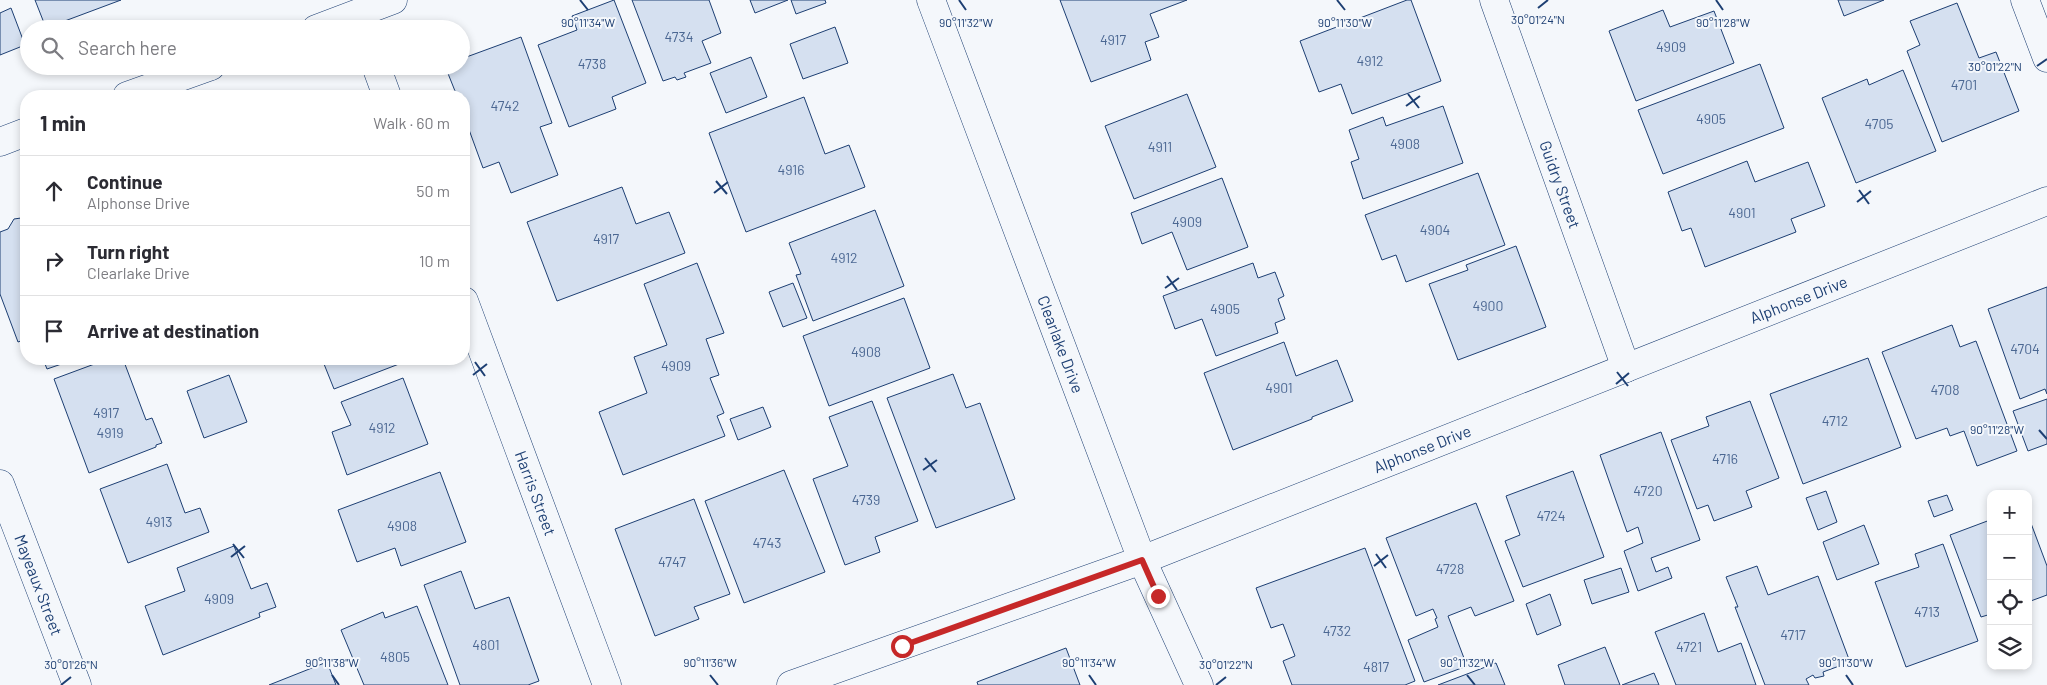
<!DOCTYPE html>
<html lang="en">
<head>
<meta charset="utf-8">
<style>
  :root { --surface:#fff; --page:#f2f2f3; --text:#2b2b33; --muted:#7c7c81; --line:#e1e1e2 }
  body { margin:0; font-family:Barlow,sans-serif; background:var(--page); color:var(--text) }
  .controls { position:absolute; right:15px; bottom:15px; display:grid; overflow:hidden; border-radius:10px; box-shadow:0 2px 8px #0003 }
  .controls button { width:45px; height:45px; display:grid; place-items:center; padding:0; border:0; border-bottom:1px solid var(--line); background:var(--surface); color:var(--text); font:25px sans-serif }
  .stop { position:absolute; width:15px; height:15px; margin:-11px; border:4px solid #c62828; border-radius:50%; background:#fff }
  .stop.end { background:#c62828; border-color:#fff; box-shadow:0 1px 5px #0008 }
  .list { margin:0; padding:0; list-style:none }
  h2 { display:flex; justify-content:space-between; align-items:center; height:65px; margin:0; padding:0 20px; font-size:21px }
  h2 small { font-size:16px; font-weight:400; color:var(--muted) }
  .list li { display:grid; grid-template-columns:32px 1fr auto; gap:15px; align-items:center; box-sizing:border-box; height:70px; padding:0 20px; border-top:1px solid var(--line) }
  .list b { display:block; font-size:19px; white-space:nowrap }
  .list p { margin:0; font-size:16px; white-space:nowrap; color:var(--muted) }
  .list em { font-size:16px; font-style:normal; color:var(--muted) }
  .icon { flex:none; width:28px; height:28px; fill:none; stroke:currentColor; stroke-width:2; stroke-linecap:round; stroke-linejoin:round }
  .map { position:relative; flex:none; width:2047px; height:685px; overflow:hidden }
  .search { position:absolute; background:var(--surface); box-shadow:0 2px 8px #0003; left:20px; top:20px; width:450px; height:55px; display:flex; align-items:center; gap:12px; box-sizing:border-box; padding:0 18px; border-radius:28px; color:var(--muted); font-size:19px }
  .panel { position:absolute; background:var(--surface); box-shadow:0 2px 8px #0003; left:20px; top:90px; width:450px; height:275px; border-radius:20px }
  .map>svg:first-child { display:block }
</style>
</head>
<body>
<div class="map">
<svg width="2047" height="685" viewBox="0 0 2047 685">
  <rect width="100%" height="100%" fill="#f4f7fb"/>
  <path fill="#d5e0f0" stroke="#1d3f73" d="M35,0h86l-75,28z
    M614,0l32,83 -34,14 4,12 -47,18 -31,-82 39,-15 -5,-14z
    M632,0h77l12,33 -19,8 9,22 -27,10 2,4 -9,3 -2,-3 -12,4z
    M750,0h38l-33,13z
    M791,0h34l1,3 -30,11z
    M1060,0h127l-37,14 9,23 -14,5 6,18 -60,22z
    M1407,0h4l30,81 -89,33 -11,-30 -22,8 -19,-51z
    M1838,0h46l-40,16z
    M1957,3l22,55 17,-6 23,59 -77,31 -35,-91 13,-6 -10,-24z
    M11,8l14,37 -25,10v-42z
    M1663,10l7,17 44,-16 20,52 -98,38 -27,-70z
    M835,27l13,36 -45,16 -13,-35z
    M521,37l31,86 -12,4 18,48 -47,18 -12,-31 -16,6 -19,-52v-20h-7l-12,-30h16v-7z
    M751,57l16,40 -41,16 -16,-40z
    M1760,64l24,64 -121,46 -25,-64z
    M1903,70l33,81 -80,32 -34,-85 45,-19 2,6z
    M1187,94l29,73 -82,32 -29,-73z
    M804,97l21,57 24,-9 16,42 -119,45 -37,-99z
    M1443,106l20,57 -100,36 -12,-37 8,-3 -10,-29 34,-13 3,9z
    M1747,161l8,21 53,-20 17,44 -34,13 5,13 -91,35 -14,-39 -9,3 -14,-39z
    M1478,173l27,72 -99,37 -10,-27 -14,5 -17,-45z
    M1222,178l26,69 -61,23 -15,-38 -30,12 -11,-31z
    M622,187l14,37 33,-12 16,41 -128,48 -30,-79z
    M875,210l29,76 -91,35 -17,-46 5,-1 -12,-31z
    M21,218l5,2v119l-8,3 -18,-48v-62l8,-3 6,-10z
    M1516,246l30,81 -88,33 -29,-76 39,-14 -2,-5z
    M697,263l27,70 -18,6 13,36 -9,3 14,35 -7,3 8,20 -102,39 -24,-63 48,-19 -13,-36 33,-12 -23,-61z
    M1253,263l5,15 17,-6 9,24 -6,3 7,20 -10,4 3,10 -62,23 -14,-37 -27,10 -12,-33z
    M793,283l14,35 -24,9 -14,-35z
    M2047,287v107l-2,-5 -25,10 -32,-90z
    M904,298l26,70 -101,38 -26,-70z
    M1952,325l8,22 16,-6 41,110 -40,15 -13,-35 -14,5 -3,-8 -31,11 -34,-87z
    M1284,342l12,34 41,-16 16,41 -41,16v2l-79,31 -29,-77z
    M1868,358l33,89 -98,37 -33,-90z
    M43,359h33l-29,10z
    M108,359h15l23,61 6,-2 10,25 -6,2v2l-67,26 -35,-94z
    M322,359h75l2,5 -65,25z
    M953,374l13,34 14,-5 35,96 -79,29 -49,-130z
    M229,375l18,47 -43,16 -17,-47z
    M403,378l25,66 -81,31 -15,-43 19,-7 -10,-23z
    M2047,399v45l-19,7 -15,-40z
    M872,401l46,120 -43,16 5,15 -35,13 -32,-86 35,-13 -19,-49z
    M1750,401l29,77 -33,13 6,16 -38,14 -6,-16 -11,4 -26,-69 38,-14 -3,-9z
    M763,407l8,20 -33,13 -8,-21z
    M1661,432l39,108 -49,18 5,14 12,-5 4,11 -34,13 -14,-40 19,-8 -5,-16 -11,5 -27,-77z
    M167,464l18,49 15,-5 9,24 -81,31 -28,-74z
    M784,470l41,102 -81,31 -39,-102z
    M1573,471l31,86 -81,30 -18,-46 15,-6 -14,-39z
    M440,472l26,70 -65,24 -6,-18 -38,14 -19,-52z
    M1826,491l11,31 -19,8 -12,-32z
    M1947,495l6,15 -19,7 -6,-16z
    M694,499l36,95 -36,13 5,12 -44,17 -40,-107z
    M1476,503l38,98 -39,15 -4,-9 -23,9 19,50 -43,16 -16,-42 30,-13 -3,-8 2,-1 -4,-9 -17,7 -30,-78z
    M2029,518l18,48v29l-19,7z
    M1990,520l1,94 -10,3 -31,-82z
    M1864,525l15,39 -42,16 -14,-38z
    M1943,544l35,97 -72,26 -31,-85 44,-15 -4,-13z
    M234,546l17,43 16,-6 9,24 -17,6 1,4 -97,38 -18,-49 40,-15 -8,-23z
    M1365,548l50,133 -10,4h-113l-9,-24 12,-5 -12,-32 -12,4 -15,-40z
    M1757,566l11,29 50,-19 32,86 -27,10 1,4 -9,2 -2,-3 -7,4 3,6h-44l-30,-78h3l-12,-30z
    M1621,568l8,24 -37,12 -8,-24z
    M461,571l14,38 34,-12 30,84 -11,4h-68l-36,-100z
    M1550,594l11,31 -24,10 -11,-31z
    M417,606l31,79h-84l-23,-55 42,-18 2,6z
    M1704,613l14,39 23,-9 15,42h-80l-21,-53z
    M1605,647l15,38h-55l-7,-20z
    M1066,648l14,37h-102l-1,-3z
    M327,662l9,23h-67z
    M1496,663l9,22h-67z
    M1654,673l5,12h-37z"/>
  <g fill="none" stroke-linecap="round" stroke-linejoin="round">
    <defs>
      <g id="minor">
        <path id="s1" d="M931,0l211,560 57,125"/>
        <path id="s2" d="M1494,0l132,368"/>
        <path d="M2025,0l22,58"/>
        <path d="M316,29l77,-29"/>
        <path d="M376,66l11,30"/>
        <path d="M127,96l84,-30"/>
        <path d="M0,142l26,-10"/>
        <path id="s3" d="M464,301l143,384"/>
        <path id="s4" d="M0,484l77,201"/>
        <path id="s5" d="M791,685l351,-125 905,-359"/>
      </g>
    </defs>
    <use href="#minor" stroke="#1d3f73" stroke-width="29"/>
    <use href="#minor" stroke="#f4f7fb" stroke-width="28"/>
  </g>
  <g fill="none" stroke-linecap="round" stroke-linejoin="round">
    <path stroke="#c62828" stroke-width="6" d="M902,646l240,-86 16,36"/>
  </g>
  <path fill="none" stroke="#1d3f73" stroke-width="2" d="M580,0l8,10M959,0l7,10M1337,0l8,10M1716,0l7,10M1538,8l10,-8M2037,66l10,-7M1408,94l11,14M1406,106l14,-10M716,181l11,13M1859,190l10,14M714,193l14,-11M1857,202l14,-11M1167,276l10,14M1165,288l14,-10M475,362l10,14M1617,372l11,14M473,375l14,-11M1616,384l13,-11M2039,430l8,9M925,458l11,14M923,470l14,-10M233,544l11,14M1376,554l10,14M231,557l14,-11M1374,566l14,-11M332,675l7,10M710,675l8,10M1089,675l7,10M1467,675l8,10M1846,675l7,10M61,685l10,-8M1216,685l10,-8"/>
  <g text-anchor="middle" stroke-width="4" stroke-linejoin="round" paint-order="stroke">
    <g font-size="14" fill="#4b6792">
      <text x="679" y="42">4734</text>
      <text x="1113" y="45">4917</text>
      <text x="1671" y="52">4909</text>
      <text x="1370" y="66">4912</text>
      <text x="592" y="69">4738</text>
      <text x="1964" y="90">4701</text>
      <text x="505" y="111">4742</text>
      <text x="1711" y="124">4905</text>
      <text x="1879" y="129">4705</text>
      <text x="1405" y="149">4908</text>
      <text x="1160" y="152">4911</text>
      <text x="791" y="175">4916</text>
      <text x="1742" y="218">4901</text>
      <text x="1187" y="227">4909</text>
      <text x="1435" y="235">4904</text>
      <text x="606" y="244">4917</text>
      <text x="844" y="263">4912</text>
      <text x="1488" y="311">4900</text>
      <text x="1225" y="314">4905</text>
      <text x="2025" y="354">4704</text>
      <text x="866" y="357">4908</text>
      <text x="676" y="371">4909</text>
      <text x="1279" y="393">4901</text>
      <text x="1945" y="395">4708</text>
      <text x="106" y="418">4917</text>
      <text x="1835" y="426">4712</text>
      <text x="382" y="433">4912</text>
      <text x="110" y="438">4919</text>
      <text x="1725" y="464">4716</text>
      <text x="1648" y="496">4720</text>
      <text x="866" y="505">4739</text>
      <text x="1551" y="521">4724</text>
      <text x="159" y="527">4913</text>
      <text x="402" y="531">4908</text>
      <text x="767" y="548">4743</text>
      <text x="672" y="567">4747</text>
      <text x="1450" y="574">4728</text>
      <text x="219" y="604">4909</text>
      <text x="1927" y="617">4713</text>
      <text x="1337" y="636">4732</text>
      <text x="1793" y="640">4717</text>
      <text x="486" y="650">4801</text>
      <text x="1689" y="652">4721</text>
      <text x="395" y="662">4805</text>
      <text x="1376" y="672">4817</text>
    </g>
    <g font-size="16" fill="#1d3f73" stroke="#f4f7fb">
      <text dy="6" stroke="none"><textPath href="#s2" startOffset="196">Guidry Street</textPath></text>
      <text dy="6" stroke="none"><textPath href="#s5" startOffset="1079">Alphonse Drive</textPath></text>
      <text dy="6" stroke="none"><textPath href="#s1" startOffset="368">Clearlake Drive</textPath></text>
      <text dy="6" stroke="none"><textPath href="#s5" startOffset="674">Alphonse Drive</textPath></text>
      <text dy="6" stroke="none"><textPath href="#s3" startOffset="205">Harris Street</textPath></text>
      <text dy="6" stroke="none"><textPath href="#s4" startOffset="108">Mayeaux Street</textPath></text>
    </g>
  </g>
  <g font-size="12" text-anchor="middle" fill="#1d3f73" stroke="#f4f7fb" stroke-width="4" stroke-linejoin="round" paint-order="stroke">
    <text x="1538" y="24">30°01'24"N</text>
    <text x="588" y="27">90°11'34"W</text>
    <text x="966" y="27">90°11'32"W</text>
    <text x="1345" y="27">90°11'30"W</text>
    <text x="1723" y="27">90°11'28"W</text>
    <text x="1995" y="71">30°01'22"N</text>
    <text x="1997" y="434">90°11'28"W</text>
    <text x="332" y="667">90°11'38"W</text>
    <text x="710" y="667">90°11'36"W</text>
    <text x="1089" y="667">90°11'34"W</text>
    <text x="1467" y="667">90°11'32"W</text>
    <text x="1846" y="667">90°11'30"W</text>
    <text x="71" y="669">30°01'26"N</text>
    <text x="1226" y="669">30°01'22"N</text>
  </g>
</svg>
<div class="controls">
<button>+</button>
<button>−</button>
<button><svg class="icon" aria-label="locate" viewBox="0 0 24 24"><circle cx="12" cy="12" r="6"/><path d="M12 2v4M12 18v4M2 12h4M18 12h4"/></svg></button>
<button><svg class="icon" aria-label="layers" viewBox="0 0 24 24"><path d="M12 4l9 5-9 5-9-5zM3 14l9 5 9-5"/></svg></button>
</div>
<div class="stop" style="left:902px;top:646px"></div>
<div class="stop end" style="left:1158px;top:596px"></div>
<div class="search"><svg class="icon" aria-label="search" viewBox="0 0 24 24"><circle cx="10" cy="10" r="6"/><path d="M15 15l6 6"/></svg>Search here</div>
<section class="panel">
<h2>1 min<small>Walk · 60 m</small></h2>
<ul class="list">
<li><svg class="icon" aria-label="ahead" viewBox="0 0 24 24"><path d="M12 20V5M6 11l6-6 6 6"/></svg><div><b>Continue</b><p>Alphonse Drive</p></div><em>50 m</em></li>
<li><svg class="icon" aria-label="right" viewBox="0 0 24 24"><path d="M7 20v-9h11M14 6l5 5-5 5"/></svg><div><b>Turn right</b><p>Clearlake Drive</p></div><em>10 m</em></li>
<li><svg class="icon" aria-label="arrive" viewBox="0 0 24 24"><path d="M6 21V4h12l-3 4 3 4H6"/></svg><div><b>Arrive at destination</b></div></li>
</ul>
</section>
</div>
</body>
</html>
